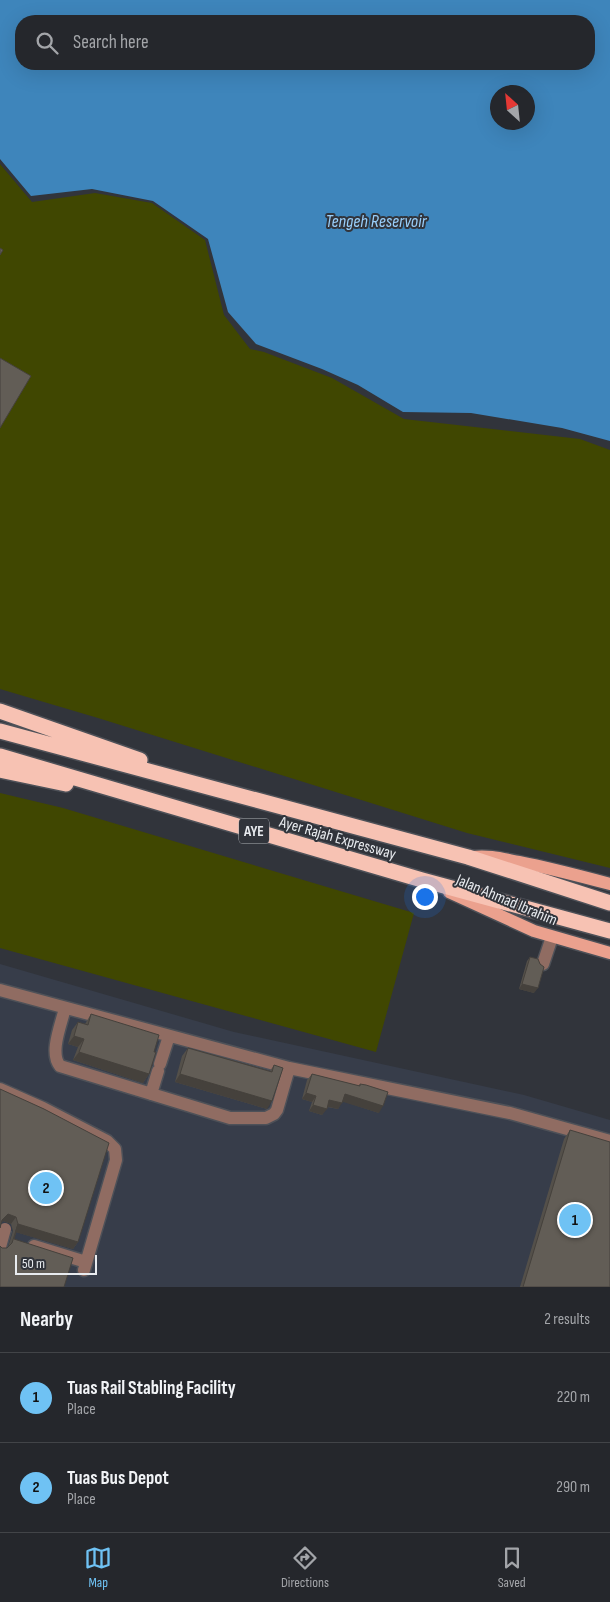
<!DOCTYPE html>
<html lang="en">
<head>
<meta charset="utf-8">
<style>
  :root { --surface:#25272c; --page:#2d2f34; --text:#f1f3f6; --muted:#a3a5a9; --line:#424448; --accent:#6fc2f4 }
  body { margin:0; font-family:"Sofia Sans Condensed",sans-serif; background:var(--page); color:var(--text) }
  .compass { position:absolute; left:490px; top:85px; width:45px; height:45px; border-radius:50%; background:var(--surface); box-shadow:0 5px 20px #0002; rotate:333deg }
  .scale { position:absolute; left:15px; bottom:12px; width:82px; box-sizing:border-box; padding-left:5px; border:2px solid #e8ebef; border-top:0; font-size:14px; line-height:18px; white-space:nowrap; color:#e8ebef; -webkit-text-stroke:4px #31343b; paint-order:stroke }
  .you { position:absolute; left:424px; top:896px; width:18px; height:18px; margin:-12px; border:4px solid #fff; border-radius:50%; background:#1a73e8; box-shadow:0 0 0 8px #1a73e833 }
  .badge { display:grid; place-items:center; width:32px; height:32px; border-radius:50%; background:var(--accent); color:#111; font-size:16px; font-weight:700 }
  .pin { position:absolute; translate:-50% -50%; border:2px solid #fff; box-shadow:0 1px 5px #0006 }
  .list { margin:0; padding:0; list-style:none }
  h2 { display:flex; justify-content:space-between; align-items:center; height:65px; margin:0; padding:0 20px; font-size:21px }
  h2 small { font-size:16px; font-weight:400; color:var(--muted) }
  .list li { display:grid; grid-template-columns:32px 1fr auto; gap:15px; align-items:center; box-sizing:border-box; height:90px; padding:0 20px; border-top:1px solid var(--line) }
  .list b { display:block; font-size:19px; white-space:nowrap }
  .list p { margin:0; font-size:16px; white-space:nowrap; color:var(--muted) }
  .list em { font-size:16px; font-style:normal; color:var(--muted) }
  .icon { flex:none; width:28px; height:28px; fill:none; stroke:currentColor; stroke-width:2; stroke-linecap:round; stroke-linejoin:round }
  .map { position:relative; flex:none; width:610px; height:1287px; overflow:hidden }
  .search { position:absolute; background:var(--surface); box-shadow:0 5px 20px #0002; left:15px; right:15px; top:15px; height:55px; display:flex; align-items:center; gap:12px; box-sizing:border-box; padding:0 18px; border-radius:20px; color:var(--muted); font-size:19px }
  .sheet { height:245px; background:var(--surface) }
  nav { display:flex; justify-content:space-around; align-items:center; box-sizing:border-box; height:70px; border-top:1px solid var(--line); background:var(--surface); font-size:14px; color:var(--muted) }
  nav a { display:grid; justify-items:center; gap:2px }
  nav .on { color:var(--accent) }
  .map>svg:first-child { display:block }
</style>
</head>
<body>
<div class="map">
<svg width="610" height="1287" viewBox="0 0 610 1287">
  <rect width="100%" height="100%" fill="#31343b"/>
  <path fill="#373d4a" d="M0,964l234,68 290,63 86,25v167h-610z"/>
  <path fill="#404701" d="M0,164l32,38 63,-9 57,10 53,37 19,75 26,34 14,3 68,26 72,41 176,20 30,11v418l-143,-35 -369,-115 -98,-29z
    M0,793l63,15 351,105 -38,139 -376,-104z"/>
  <path fill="#3e85bb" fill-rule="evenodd" d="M0,0h610v441l-48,-13 -91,-15 -68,-1 -45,-27 -36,-16 -66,-25 -28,-32 -20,-73 -55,-38 -61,-12 -61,7 -31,-37zM21,21h568v43h-568zM498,92h30v30h-30z"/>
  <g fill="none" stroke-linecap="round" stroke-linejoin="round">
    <defs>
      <path id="minor" d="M543,964l9,-27
        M0,990l289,78 221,45 100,28
        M65,1008c-4,17 -16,45 -5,58l170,52h36l8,-4 3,-4 12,-42
        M160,1064l9,-28
        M0,1089l43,19 64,33 8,8 1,11 -32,110
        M151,1094l7,-23
        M34,1246l52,16"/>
      <path id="major" d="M473,857c16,-2 30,2 46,5 31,6 61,14 91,22
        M449,892l85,39 76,22"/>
      <path id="highway" d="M0,711l140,49
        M0,731l468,126 142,46
        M0,756l422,124 188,51
        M0,770l66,14"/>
    </defs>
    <use href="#minor" stroke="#4e5158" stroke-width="15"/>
    <use href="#major" stroke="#4e5158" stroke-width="15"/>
    <use href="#highway" stroke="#4e5158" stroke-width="18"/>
    <use href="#minor" stroke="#906c62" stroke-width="12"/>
    <use href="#major" stroke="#eba18e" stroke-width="12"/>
    <use href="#highway" stroke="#f7c2b3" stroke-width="15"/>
    <defs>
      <path id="minor-bridge" d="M0,1247l5,-18"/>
    </defs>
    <use href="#minor-bridge" stroke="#4e5158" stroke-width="15" stroke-linecap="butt"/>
    <use href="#minor-bridge" stroke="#906c62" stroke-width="12"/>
  </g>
  <path fill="#54504a" d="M530,957l4,36 -15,-4 8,-28z
    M91,1014l63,38 -5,22 -6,9 -70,-23 5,-13 -10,-3 4,-14 6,-8 7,2z
    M188,1048l82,23 4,-6 -7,44 -92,-27 7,-26z
    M312,1074l47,12 1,-2 19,29 -37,-12 -4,8 -11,-2 -5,8 -13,-4 3,-9 -10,-3 5,-19z
    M0,1089l78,153 -5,7 -57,-17 -2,7 50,48 -62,-39h5l1,-1 5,-16 -2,-7 -8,-3 -2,2z
    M570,1130l40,157h-90l44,-148z"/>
  <path fill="#45413c" d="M522,984l16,4 -4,5 -15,-4z
    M74,1036l10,3 -6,8 -10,-3z
    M79,1052l70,22 -6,9 -70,-23z
    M180,1074l92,27 -5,8 -92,-27z
    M306,1093l10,3 -4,6 -10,-3z
    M345,1094l38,12 -4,7 -39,-12z
    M329,1100l13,3 -4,6 -13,-3z
    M313,1105l14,4 -5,6 -13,-4z
    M8,1214l8,3 -5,7 -8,-3 -3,3 2,-4z
    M18,1224l60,18 -5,7 -58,-17z"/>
  <path fill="#625d56" stroke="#45413c" d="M0,248l3,2 -3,5z
    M0,358l31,18 -31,52z
    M530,957l8,2 2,5 4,3 -6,21 -16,-4z
    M91,1014l68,21 -5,17h2l-7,22 -70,-22 5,-13 -10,-3 4,-14 10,3z
    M188,1048l84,24 2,-7 9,3 -11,33 -92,-27z
    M312,1074l48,12v-2l6,1 22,7 -5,14 -38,-12 -3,9 -13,-3 -2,9 -14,-4 3,-9 -10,-3z
    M0,1089l44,20 65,34 -31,99 -60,-18 -4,15 59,19 -9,29h-64v-41l2,2h5l5,-5 6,-19 -2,-7 -8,-3 -6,6 -2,8z
    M570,1130l40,12v145h-87z"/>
  <g text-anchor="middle" stroke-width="4" stroke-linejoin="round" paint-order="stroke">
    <rect fill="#31343b" stroke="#b1b4b9" stroke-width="1" x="239" y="818.5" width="30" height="25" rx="4"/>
    <g font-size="15" font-weight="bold" fill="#e8ebef">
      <text x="254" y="836">AYE</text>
    </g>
    <g font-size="16" fill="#e8ebef" stroke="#31343b">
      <text transform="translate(338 837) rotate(16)" y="6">Ayer Rajah Expressway</text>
      <text transform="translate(507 899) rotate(23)" y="6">Jalan Ahmad Ibrahim</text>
    </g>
    <g font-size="18" font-style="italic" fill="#99cffb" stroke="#31343b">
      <text x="376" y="227">Tengeh Reservoir</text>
    </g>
  </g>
</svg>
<svg class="compass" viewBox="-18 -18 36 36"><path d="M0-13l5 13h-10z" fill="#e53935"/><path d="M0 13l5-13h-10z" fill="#a3a5a9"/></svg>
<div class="scale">50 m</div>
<div class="you"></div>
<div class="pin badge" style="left:575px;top:1220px">1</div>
<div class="pin badge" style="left:46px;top:1188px">2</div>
<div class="search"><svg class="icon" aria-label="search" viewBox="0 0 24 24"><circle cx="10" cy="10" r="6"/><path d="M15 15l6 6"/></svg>Search here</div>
</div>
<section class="sheet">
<h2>Nearby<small>2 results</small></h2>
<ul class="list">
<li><span class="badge">1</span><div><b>Tuas Rail Stabling Facility</b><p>Place</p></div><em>220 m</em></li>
<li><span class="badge">2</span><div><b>Tuas Bus Depot</b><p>Place</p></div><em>290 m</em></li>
</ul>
</section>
<nav>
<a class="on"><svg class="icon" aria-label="map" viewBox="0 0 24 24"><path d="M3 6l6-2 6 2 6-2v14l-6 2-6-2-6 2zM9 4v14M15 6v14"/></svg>Map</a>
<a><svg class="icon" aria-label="directions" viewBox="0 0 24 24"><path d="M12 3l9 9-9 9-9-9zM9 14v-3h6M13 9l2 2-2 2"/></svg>Directions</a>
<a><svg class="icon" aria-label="saved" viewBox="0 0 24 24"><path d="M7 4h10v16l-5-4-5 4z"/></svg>Saved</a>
</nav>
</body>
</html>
